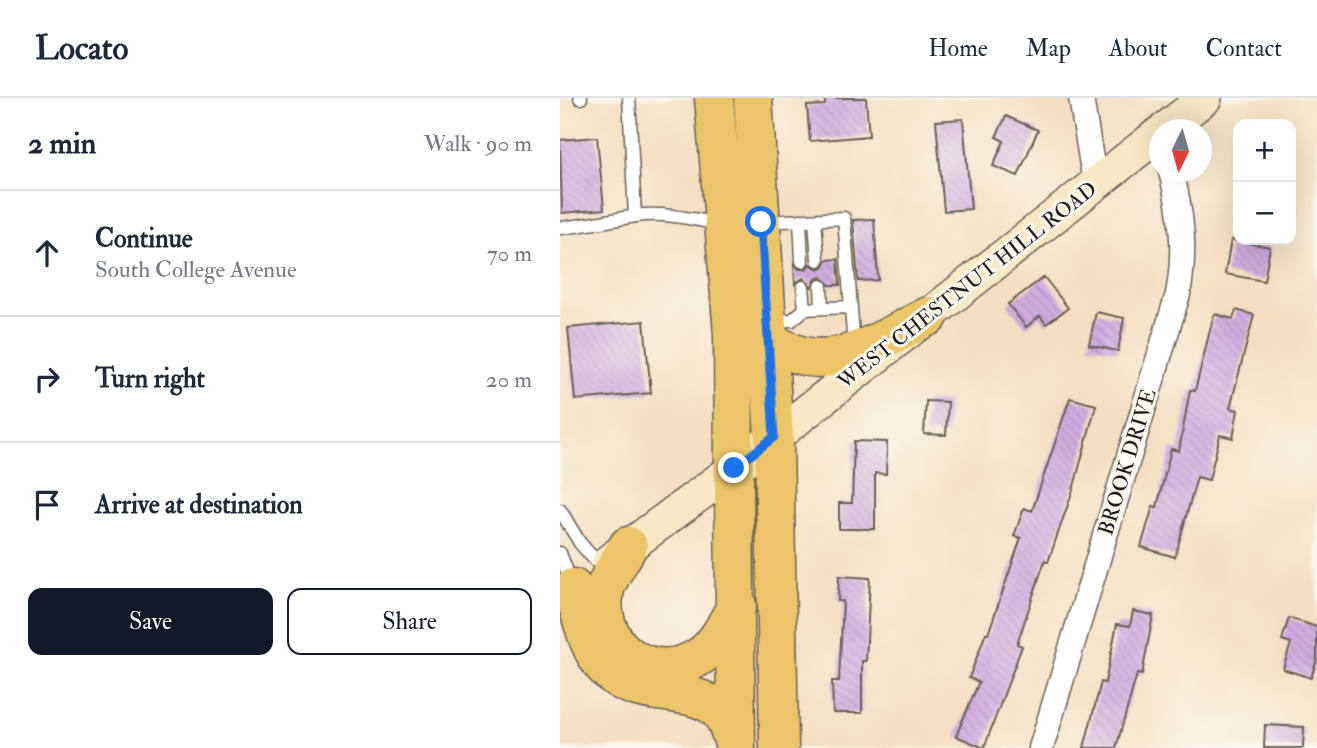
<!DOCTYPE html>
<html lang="en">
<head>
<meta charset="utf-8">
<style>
  :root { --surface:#fff; --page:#f6f6f7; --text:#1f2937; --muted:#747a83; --line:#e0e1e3; --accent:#111827 }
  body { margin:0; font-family:"IM FELL Double Pica",serif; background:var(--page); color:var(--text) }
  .controls { position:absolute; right:21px; top:21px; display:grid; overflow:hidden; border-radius:14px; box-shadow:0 7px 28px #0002 }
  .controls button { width:63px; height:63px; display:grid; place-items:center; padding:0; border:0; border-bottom:2px solid var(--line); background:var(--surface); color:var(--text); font:35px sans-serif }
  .compass { position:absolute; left:589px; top:21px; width:63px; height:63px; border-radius:50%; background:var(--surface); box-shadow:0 7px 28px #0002; rotate:185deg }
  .stop { position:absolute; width:21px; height:21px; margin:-16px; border:5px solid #1a73e8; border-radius:50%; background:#fff }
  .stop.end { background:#1a73e8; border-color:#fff; box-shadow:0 2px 7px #0008 }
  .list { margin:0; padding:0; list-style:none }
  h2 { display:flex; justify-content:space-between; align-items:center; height:91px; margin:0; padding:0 28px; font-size:30px }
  h2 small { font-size:23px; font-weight:400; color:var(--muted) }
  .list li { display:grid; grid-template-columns:46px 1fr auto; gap:21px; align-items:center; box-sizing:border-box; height:126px; padding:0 28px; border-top:2px solid var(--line) }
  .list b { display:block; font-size:26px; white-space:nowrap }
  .list p { margin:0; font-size:23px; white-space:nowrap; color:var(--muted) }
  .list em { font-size:23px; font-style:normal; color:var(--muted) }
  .actions { display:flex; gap:14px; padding:21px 28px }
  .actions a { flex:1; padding:16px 0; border:2px solid var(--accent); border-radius:14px; text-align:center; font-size:24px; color:var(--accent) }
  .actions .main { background:var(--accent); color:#fff }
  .icon { flex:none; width:38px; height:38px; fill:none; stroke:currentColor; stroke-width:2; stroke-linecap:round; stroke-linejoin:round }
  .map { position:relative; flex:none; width:757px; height:650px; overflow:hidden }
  header { display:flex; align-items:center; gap:42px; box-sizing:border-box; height:98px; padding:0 35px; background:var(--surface); border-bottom:2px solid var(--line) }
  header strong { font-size:33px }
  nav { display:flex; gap:38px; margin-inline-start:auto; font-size:24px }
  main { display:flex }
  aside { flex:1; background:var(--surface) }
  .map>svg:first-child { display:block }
</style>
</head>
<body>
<header>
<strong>Locato</strong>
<nav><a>Home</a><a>Map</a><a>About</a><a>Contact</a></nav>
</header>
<main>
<aside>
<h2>2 min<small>Walk · 90 m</small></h2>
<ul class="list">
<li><svg class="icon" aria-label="ahead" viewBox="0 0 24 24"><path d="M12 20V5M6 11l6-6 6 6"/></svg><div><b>Continue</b><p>South College Avenue</p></div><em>70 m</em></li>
<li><svg class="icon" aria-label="right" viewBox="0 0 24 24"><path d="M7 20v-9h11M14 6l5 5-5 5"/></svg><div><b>Turn right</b></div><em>20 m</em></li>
<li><svg class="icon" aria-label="arrive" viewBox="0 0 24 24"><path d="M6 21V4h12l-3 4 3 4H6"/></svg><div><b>Arrive at destination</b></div></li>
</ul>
<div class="actions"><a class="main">Save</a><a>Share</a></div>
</aside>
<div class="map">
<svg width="757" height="650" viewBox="0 0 757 650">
  <defs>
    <pattern id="building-back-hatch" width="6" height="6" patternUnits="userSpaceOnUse" patternTransform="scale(1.75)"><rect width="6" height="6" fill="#d0ade0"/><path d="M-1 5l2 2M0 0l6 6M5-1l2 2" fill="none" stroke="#b294c0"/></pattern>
  </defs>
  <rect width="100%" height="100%" fill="#fbf7ec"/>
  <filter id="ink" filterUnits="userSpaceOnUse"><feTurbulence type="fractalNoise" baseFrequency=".0143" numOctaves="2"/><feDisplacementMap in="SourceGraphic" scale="14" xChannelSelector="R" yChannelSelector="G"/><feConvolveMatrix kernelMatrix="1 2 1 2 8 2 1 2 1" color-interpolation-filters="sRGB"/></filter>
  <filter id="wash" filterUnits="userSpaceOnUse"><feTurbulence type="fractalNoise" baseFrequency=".00686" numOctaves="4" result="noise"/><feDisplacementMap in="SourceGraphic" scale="28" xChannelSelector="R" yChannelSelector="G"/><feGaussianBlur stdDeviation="1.57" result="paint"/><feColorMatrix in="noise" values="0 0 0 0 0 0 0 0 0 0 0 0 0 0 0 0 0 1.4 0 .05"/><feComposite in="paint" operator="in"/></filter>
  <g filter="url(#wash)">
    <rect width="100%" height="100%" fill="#f4dfc2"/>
    <g id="blocks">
      <path fill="url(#building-back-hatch)" d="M265,0h41l3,38 -59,5 -3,-35 18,-1z
        M446,18l32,14 -20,46 -25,-10 11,-25 -8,-4z
        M403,21l8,90 -27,2 -8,-90z
        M37,39l7,72 -42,4 -2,-73z
        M314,121l4,61 -20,1 -5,-61z
        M671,142l39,7 -6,34 -39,-7z
        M278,161l2,26h-10l-9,-8 -5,2 -4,8 -9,-9 -8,6 -1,-21 5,6h7l4,-5 8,5 5,-2 4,-7z
        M484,179l24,31 -22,16 -6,-8 -14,11 -18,-23z
        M676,212l18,5 -24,93 8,2 -5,28 -13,-3 -11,45 -12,-3 -22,80 -34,-10 12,-41 4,1 14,-58 8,2 11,-61 5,1 19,-77 19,5z
        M536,214l28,6 -6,33 -29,-6z
        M84,223l7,72 -76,7 -7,-72z
        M510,300l26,7 -23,85 -25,72 -3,-2 -28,84 5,2 -38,102 -28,-12 23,-54 -10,-4 17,-45 2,1 33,-96 -7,-2 10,-28 8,3z
        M366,303l22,1 -2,33 -22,-1z
        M294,343l33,1 -1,32 -11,-1v56h-36v-26h13z
        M279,478l31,2 -4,83h-4v52h-29l-1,-32h7l4,-80h-5z
        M573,513l20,4 -11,60 -5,-1 -21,74h-32l17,-66 4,1 12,-59 13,2z
        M729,520l28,9v32l-6,19 -28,-9 8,-26 -9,-3z
        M705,627l39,2 -1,21h-39z"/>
    </g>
  </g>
  <g filter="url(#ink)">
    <use href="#blocks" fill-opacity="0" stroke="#686056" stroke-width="2"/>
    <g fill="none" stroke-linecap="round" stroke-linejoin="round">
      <defs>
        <path id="lane" d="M20,0h1
          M69,0l6,118
          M240,122l2,41
          M255,122l3,40
          M204,124l80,-4 10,129
          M0,130c26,-3 51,-8 76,-12 28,-4 56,3 83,8
          M261,188l1,22
          M243,189l2,22 45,-2
          M211,223l21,-1 13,-11
          M0,412l20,33 21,24
          M0,455l12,32"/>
        <path id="street" d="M521,0l14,85
          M481,650l137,-454c8,-43 4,-81 -7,-122"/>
        <path id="secondary" d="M604,32l41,-32
          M49,463l126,-93 425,-335"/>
        <path id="primary" d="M154,0l19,236 3,414
          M193,0l21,339 5,311
          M209,244c10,4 20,10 31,13 43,13 91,-21 129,-39
          M68,448c-7,14 -22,33 -24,48 -7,55 48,93 95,63 18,-11 28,-35 38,-52
          M13,490c8,26 14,61 33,81 31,34 86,13 114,43 8,9 11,23 15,35"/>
      </defs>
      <use href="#lane" stroke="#686056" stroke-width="15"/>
      <use href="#street" stroke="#686056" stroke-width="27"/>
      <use href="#secondary" stroke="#686056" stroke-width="36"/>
      <use href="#primary" stroke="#686056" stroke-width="41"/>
      <use href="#lane" stroke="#fff" stroke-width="12"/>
      <use href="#street" stroke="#fff" stroke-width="24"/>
      <use href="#secondary" stroke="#f8e8c3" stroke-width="33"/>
      <use href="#primary" stroke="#edc569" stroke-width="38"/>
    </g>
  </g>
  <g fill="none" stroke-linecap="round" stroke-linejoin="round" filter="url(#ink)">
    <path stroke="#1a73e8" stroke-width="9" d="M174,370l40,-31 -13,-215"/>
  </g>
  <g text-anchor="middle" stroke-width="6" stroke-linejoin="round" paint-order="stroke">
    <g font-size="21" fill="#1c1c1c" stroke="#fbf7ec">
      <text transform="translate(407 187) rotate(-38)" y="7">WEST CHESTNUT HILL ROAD</text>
      <text transform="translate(567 364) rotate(-73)" y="7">BROOK DRIVE</text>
    </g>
  </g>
</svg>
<div class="controls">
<button>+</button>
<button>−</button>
</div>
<svg class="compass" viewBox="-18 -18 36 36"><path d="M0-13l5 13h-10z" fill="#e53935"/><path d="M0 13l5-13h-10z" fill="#747a83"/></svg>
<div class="stop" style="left:201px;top:124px"></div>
<div class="stop end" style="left:174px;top:370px"></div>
</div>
</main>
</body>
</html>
